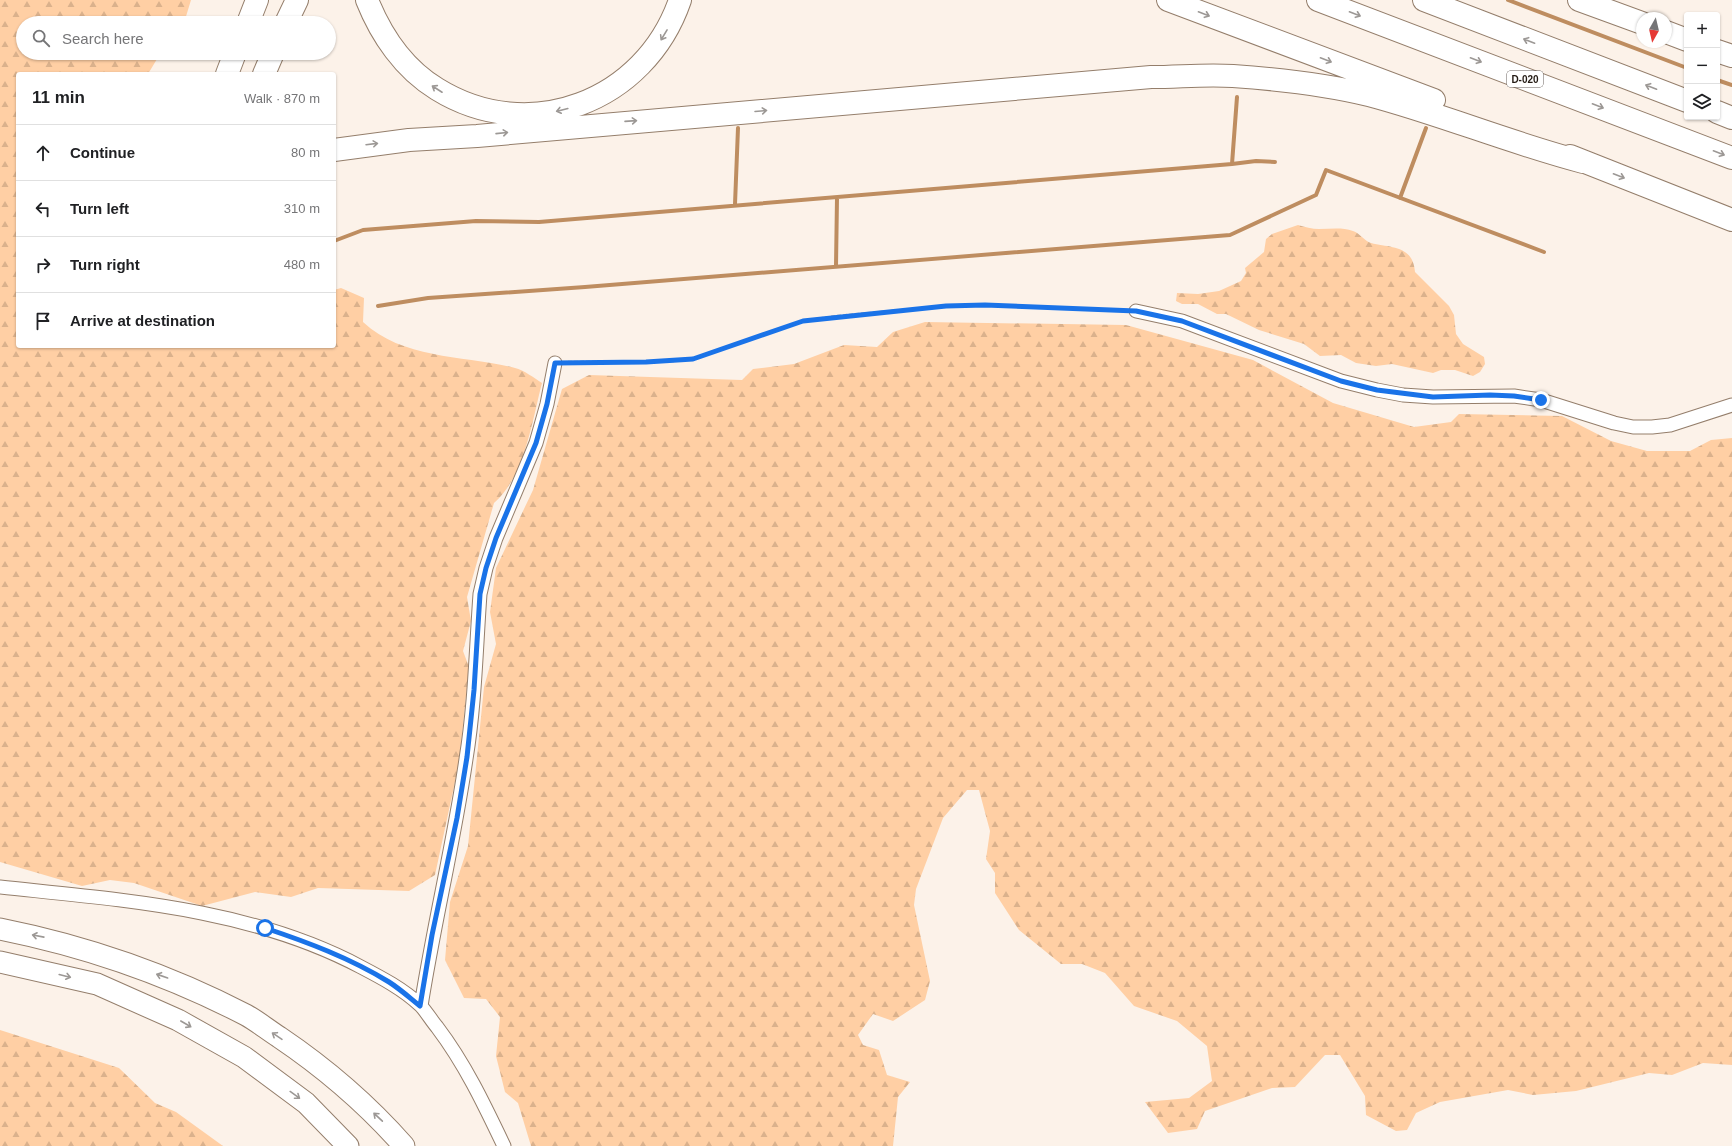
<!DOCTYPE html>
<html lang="en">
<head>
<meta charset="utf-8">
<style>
  :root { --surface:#fff; --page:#f6f6f6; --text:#202124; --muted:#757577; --line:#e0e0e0 }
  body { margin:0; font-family:Arial,sans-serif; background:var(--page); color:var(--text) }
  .controls { position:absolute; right:12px; top:12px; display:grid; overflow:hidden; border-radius:4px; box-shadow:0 1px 3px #0004 }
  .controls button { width:36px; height:36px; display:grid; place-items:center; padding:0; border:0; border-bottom:1px solid var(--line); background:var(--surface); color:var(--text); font:20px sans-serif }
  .compass { position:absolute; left:1636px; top:12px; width:36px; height:36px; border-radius:50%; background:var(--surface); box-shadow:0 1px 3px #0004; rotate:188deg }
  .stop { position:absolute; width:12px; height:12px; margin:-9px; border:3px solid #1a73e8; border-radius:50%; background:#fff }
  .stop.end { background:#1a73e8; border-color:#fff; box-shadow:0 1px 4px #0008 }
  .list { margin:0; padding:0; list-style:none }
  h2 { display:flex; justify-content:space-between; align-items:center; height:52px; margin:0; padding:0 16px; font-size:17px }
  h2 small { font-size:13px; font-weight:400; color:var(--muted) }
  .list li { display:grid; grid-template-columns:26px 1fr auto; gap:12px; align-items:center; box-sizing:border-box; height:56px; padding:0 16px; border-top:1px solid var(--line) }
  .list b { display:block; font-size:15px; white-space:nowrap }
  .list em { font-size:13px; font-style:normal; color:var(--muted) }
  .icon { flex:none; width:22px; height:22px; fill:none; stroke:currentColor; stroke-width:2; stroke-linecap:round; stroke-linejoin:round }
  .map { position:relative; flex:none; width:1732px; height:1146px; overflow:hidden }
  .search { position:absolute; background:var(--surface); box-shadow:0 1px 3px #0004; left:16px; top:16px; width:320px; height:44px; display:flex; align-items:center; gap:10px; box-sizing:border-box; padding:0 14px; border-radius:22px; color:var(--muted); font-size:15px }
  .panel { position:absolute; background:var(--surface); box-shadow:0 1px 3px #0004; left:16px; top:72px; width:320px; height:276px; border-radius:4px }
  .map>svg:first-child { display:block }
</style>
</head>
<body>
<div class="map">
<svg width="1732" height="1146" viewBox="0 0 1732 1146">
  <defs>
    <pattern id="forest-firs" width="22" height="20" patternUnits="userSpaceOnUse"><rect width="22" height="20" fill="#ffcfa4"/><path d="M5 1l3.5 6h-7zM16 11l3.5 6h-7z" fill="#dab18c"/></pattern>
  </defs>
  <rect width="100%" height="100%" fill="#fcf2e9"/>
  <path fill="url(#forest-firs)" d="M0,0h191l-7,23h-161v30h146l-12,6 -9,15h-130v272h316v-56l7,-2 23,10 -1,24c41,38 101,33 152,46 9,2 19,10 27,15 -10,38 -17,93 -48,120l-27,94 4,24 -8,30 6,16 -10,96 -24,112 -26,16 -91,-3 -27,9 -36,-5 -53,14 -68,-23 -24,-3 -28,6 -82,-24z
    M1298,225c7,2 14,4 21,4 12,0 23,-2 34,2 7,2 11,10 18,12 20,5 42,2 44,29l34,34 5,9 2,19 7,10 21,13 1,7 -5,8 -7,4 -18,-6h-14l-8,3 -41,-9 -16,2 -20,-3 -15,-8 -21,1 -16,-12 -45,-14 -33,-16h-9l-19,-10h-16l-6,-3 1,-8 21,1 21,-3 22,-10 5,-8 -1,-5 19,-16 2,-13 6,-5z
    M925,322l201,3 127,35 80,43 81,24 37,-5 8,-8 103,2 49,25 36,10h43l21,-11 21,-2v627l-29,-2 -31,12 -23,-2 -73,18 -43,4 -25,-5 -68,12 -24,11 -9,17 -11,1 -30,-16 -1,-19 -25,-41h-15l-30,32 -23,1 -67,23 -8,18 -29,4 -23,-31 44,-4 23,-17 -5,-35 -30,-25 -43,-15 -29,-33 -23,-9h-21l-42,-34 -24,-37v-20l-9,-14 4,-28 -11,-41h-12l-24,28 -27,71 -2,16 16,76 -5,19 -32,21 -20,-7 -15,21 5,10 16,5 8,25 23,7 -12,15 -5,49h-362l-13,-43 -13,-11 -9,-36 4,-39 -14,-18 -22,-1 -19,-38 5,-58 18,-56 16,-159 12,-43 -6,-32 6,-44 37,-78 29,-101 27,-14 153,5 11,-11 41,-5 50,-19 33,2 16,-15z
    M0,1030l119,38 36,35 21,9 47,34h-223z"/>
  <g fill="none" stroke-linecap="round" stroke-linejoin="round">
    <path stroke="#be8d60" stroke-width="4" d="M1508,0l179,68
      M1717,80l15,5
      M1237,97l-5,67 24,-3 19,1
      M1400,198l26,-70
      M735,204l3,-76
      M334,241l29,-11 113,-9 63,1 693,-58
      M836,266l1,-68
      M378,306l50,-8 157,-11 645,-52 86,-40 10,-25 218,82"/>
    <defs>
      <path id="street" d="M1136,311l46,10 159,60 36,9 26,5 30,2 81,-1 27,4 73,23 19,4h19l18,-2 62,-20
        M0,887c122,13 250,21 361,80 21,11 42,22 59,38 6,6 11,15 17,22 28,37 47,77 67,119
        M421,1006c13,-83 33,-164 45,-247 9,-55 10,-110 14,-165l6,-26 10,-30 40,-95 11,-39 8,-41"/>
      <path id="primary" d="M0,929c85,17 169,46 246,86 11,6 22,15 33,22 46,31 88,67 125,109
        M0,962l97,22 81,36 66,37 62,46 42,43"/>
      <path id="highway" d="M367,0c14,35 37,69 70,89 92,57 208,13 243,-89
        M1168,0l266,100
        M1318,0l414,158
        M1424,0l263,101
        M1579,0l63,23
        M248,23l9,-23
        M286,23l11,-23
        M1666,32l21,8
        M1717,51l15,5
        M227,74l8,-21
        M264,74l9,-21
        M1717,112l15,6
        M334,150l75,-10 68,-4 674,-59c28,0 55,-3 82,-1 43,3 95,9 136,19 72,19 141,48 214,67
        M1570,156l162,64"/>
    </defs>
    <use href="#street" stroke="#947e6b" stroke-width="15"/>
    <use href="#primary" stroke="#947e6b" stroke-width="23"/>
    <use href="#highway" stroke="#947e6b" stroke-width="24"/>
    <path stroke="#b5aba3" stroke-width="2.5" stroke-dasharray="4 2" stroke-linecap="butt" d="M568,362l106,-1 19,-2 110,-38 34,-5 109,-10 39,-1 138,6"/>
    <use href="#street" stroke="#fff" stroke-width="13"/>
    <use href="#primary" stroke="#fff" stroke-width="21"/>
    <use href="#highway" stroke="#fff" stroke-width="22"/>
  </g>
  <defs><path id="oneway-shaft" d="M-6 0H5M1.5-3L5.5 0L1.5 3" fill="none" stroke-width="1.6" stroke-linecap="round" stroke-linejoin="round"/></defs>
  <g stroke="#9c9895">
    <use href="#oneway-shaft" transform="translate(1204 14) rotate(21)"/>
    <use href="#oneway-shaft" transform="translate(1355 14) rotate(21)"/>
    <use href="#oneway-shaft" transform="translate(664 35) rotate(121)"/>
    <use href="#oneway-shaft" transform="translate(1529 41) rotate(-159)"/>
    <use href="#oneway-shaft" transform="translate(1326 60) rotate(21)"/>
    <use href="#oneway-shaft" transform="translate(1476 60) rotate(21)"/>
    <use href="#oneway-shaft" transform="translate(1651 87) rotate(-159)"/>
    <use href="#oneway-shaft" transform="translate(437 89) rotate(-147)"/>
    <use href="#oneway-shaft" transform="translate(1598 106) rotate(21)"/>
    <use href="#oneway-shaft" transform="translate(562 110) rotate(166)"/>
    <use href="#oneway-shaft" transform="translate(761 111) rotate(-5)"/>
    <use href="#oneway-shaft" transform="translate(631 121) rotate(-4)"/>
    <use href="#oneway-shaft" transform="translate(502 133) rotate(-6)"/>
    <use href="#oneway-shaft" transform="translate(372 144) rotate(-7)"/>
    <use href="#oneway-shaft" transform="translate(1719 153) rotate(21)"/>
    <use href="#oneway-shaft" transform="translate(1619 176) rotate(21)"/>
    <use href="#oneway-shaft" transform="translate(38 936) rotate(-169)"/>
    <use href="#oneway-shaft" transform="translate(65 976) rotate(14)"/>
    <use href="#oneway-shaft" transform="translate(162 976) rotate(-161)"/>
    <use href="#oneway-shaft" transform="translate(186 1024) rotate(30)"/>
    <use href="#oneway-shaft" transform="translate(277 1036) rotate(-146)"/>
    <use href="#oneway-shaft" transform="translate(295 1095) rotate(36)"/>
    <use href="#oneway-shaft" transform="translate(378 1117) rotate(-137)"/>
  </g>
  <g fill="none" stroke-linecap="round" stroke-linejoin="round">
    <path stroke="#1a73e8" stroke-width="5" d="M265,928c42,14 85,30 124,54 11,7 21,16 31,24l12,-71 25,-117 10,-61 7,-67 6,-96 6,-26 10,-30 40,-95 11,-39 8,-41 91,-1 47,-3 110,-38 143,-15 39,-1 151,6 46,10 159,60 36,9 56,7 57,-2 24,1 27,4"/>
  </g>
  <g text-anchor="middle" stroke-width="3" stroke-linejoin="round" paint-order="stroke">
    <rect fill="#fff" stroke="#665f5a" stroke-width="1" x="1507" y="71" width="36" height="16" rx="3"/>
    <g font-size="10" font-weight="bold" fill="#241b14">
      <text x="1525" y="83">D-020</text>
    </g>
  </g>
</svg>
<div class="controls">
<button>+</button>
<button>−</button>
<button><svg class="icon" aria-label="layers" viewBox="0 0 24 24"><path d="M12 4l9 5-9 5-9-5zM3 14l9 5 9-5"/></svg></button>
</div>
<svg class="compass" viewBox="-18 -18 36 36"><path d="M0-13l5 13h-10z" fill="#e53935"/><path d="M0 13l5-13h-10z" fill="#757577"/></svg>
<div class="stop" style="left:265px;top:928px"></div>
<div class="stop end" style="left:1541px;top:400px"></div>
<div class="search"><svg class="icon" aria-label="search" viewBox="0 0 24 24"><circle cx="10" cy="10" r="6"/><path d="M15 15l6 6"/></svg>Search here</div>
<section class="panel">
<h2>11 min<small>Walk · 870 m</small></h2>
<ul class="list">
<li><svg class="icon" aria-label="ahead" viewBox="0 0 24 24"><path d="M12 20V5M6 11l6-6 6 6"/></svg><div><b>Continue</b></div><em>80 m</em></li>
<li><svg class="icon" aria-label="left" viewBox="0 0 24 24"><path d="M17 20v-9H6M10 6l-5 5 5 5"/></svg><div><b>Turn left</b></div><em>310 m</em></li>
<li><svg class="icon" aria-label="right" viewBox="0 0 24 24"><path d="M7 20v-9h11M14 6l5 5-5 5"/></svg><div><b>Turn right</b></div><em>480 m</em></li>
<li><svg class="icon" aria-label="arrive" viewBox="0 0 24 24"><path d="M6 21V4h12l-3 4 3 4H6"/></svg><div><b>Arrive at destination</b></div></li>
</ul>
</section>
</div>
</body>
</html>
